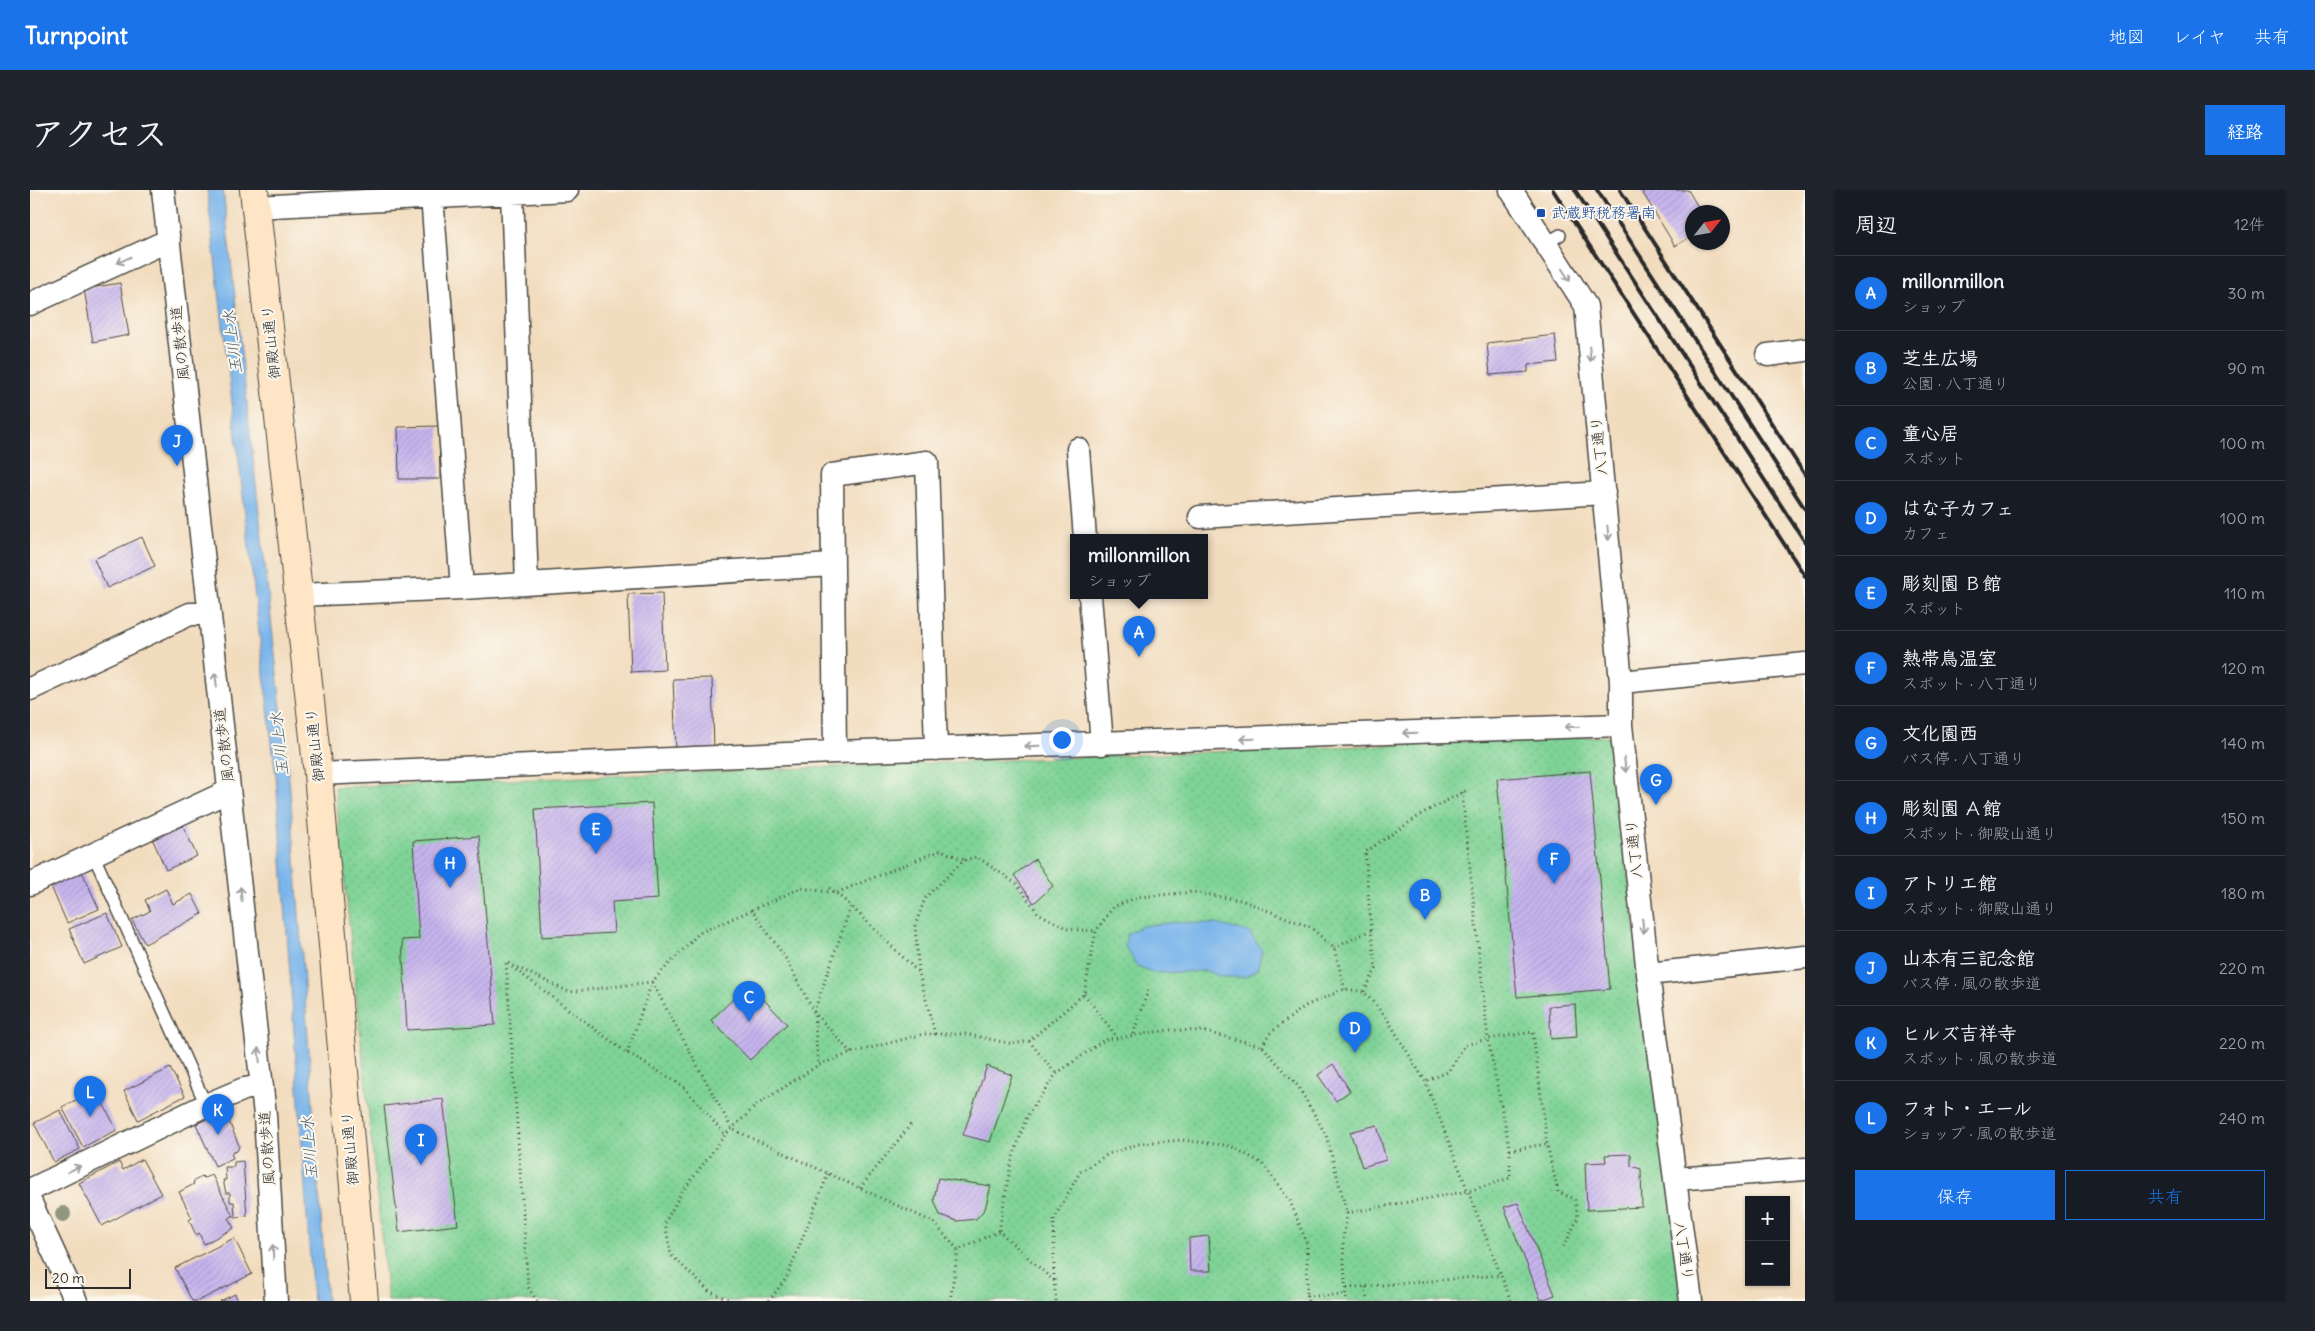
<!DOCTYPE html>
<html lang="ja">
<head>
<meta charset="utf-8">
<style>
  :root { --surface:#171b24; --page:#20242c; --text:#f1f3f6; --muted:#9ea1a6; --line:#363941; --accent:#1a73e8 }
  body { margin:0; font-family:Delius,"Klee One",sans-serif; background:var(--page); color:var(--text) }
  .controls { position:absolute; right:15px; bottom:15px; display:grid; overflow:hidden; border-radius:0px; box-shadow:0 1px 4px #0004 }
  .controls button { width:45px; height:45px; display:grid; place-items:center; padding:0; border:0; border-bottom:1px solid var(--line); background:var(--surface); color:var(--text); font:25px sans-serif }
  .compass { position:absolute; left:1655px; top:15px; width:45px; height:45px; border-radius:50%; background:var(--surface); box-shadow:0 1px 4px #0004; rotate:59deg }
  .scale { position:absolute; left:15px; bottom:12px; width:86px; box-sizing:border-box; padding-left:5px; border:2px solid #2b2b2b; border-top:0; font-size:14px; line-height:18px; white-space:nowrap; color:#2b2b2b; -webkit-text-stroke:4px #fbf7ec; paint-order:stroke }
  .you { position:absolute; left:1031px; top:549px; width:18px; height:18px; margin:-12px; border:4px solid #fff; border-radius:50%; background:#1a73e8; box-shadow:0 0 0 8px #1a73e833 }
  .badge { display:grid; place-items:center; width:32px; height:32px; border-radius:50%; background:var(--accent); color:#fff; font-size:16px; font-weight:700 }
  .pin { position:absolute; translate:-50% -41px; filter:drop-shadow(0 1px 2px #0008) }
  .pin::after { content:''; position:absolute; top:26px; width:18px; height:15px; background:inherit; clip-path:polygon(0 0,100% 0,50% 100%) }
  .popup { position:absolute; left:1040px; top:344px; width:138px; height:65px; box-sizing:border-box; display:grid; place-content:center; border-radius:0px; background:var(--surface); filter:drop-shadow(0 1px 4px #0005); font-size:16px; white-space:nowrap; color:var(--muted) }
  .popup b { font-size:19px; color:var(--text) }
  .popup::after { content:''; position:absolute; left:50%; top:100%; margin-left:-10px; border:10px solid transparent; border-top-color:var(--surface) }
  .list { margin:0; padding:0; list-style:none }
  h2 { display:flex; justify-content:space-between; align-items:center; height:65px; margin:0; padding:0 20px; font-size:21px }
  h2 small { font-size:16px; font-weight:400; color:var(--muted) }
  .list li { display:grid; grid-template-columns:32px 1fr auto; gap:15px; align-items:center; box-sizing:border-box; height:75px; padding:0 20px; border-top:1px solid var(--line) }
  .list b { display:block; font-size:19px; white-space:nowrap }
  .list p { margin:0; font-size:16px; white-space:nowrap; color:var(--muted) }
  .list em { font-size:16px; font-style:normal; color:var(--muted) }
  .actions { display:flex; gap:10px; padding:15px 20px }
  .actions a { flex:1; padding:11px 0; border:1px solid var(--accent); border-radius:0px; text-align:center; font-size:18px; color:var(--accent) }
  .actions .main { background:var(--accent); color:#fff }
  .map { position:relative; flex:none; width:1775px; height:1111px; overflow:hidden; border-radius:0px }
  header { display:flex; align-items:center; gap:30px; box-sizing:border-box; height:70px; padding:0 25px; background:var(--accent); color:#fff }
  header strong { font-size:24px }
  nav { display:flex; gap:28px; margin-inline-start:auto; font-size:18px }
  .intro { display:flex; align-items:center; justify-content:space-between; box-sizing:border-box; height:120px; padding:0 30px }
  h1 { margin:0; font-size:35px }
  .button { padding:12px 22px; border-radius:0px; background:var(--accent); color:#fff; font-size:18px; font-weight:700 }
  main { display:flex; gap:30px; padding:0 30px }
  aside { flex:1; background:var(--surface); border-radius:0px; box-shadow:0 1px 4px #0004 }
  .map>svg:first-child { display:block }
</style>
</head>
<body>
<header>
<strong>Turnpoint</strong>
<nav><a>地図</a><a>レイヤ</a><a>共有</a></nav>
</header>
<div class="intro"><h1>アクセス</h1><a class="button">経路</a></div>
<main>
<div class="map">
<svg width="1775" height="1111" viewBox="0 0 1775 1111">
  <defs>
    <pattern id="park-dots" width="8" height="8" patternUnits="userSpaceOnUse" patternTransform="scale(1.25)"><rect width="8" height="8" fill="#7fd396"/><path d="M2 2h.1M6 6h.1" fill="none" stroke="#6eb581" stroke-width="1.8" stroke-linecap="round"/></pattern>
    <pattern id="building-hatch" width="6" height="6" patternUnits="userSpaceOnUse" patternTransform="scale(1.25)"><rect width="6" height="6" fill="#c6b4ee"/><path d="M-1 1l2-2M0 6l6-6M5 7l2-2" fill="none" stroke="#aa9bcc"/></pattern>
  </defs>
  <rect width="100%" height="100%" fill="#fbf7ec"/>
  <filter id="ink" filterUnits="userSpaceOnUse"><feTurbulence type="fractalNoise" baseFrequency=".02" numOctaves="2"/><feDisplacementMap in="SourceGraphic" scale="10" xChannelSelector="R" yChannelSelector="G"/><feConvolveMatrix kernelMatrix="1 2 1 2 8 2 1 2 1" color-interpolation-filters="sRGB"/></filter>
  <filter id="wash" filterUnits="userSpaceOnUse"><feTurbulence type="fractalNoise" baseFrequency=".0096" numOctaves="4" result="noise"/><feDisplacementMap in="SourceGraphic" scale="20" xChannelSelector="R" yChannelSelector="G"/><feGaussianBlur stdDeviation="1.12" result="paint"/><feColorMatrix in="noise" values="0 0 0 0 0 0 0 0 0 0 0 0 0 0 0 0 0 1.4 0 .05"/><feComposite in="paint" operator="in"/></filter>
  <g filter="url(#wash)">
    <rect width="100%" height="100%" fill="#f2dcbe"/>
    <path fill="url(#park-dots)" stroke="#557f60" d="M1579,546l77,565h-1298l-53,-514z"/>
    <path fill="#7ab5eb" stroke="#52708b" d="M177,0h16l67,599 37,512h-14l-37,-525z
      M1148,732l38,2 33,8 13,18 -5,19 -12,8h-23l-16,-6 -51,2 -18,-7 -12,-20 2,-12 15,-8z"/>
    <g id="blocks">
      <path fill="url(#building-hatch)" d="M1611,0h47l13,22h-9v24l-17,10z
        M90,93l9,52 -36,7 -9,-53z
        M1525,145l3,27 -30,3v7l-38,3 -3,-32z
        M409,236l1,53h-41l-1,-52z
        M112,347l13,29 -48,22 -13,-29z
        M632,403l3,77 -34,2 -3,-78z
        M682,488l2,72h-38l-3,-71z
        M1560,581l20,218 -93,8 -20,-218z
        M622,613l6,96 -46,3 2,31 -72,4 -7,-128z
        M152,634l15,32 -31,14 -14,-32z
        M449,646l16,189 -88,5 -5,-90 17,-1 -6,-98z
        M1005,669l18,27 -19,17 -20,-28z
        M50,677l19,42 -32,14 -18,-41z
        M136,699l7,15 19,-10 10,20 -57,30 -13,-24 18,-9 -5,-11z
        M77,723l15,34 -38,17 -15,-35z
        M719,794l38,40 -37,36 -39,-40z
        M1545,814l2,33 -26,2 -2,-33z
        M1303,874l17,27 -14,10 -18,-26z
        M957,876l25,9 -22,67 -27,-7z
        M140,878l15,28 -47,24 -14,-29z
        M66,900l21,40 -34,17 -21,-40z
        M413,909l15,126 -59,7 -15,-126z
        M30,920l20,39 -26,13 -20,-39z
        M195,921l14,35 -2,5 -6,2 2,5 -18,8 -19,-42z
        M1347,935l9,35 -24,7 -12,-35z
        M1601,964v12l10,3 1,38 -55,3 -2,-47 21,-1 -1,-7z
        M112,969l19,35 -59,32 -23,-43 40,-21 4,8z
        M213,971l4,55 -12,1 -1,-15h-4v-9h-4l-3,-13h3l-1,-13h9v-5z
        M182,985l21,41 -5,2 6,10 -30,16 -5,-11 -3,2 -7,-15 3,-2 -13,-26 15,-8 -1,-2 9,-6 2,2z
        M908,988l53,8 -6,23 -9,10 -19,2 -17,-6 -6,-15z
        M1488,1013l37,92 -14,5 -37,-93z
        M1179,1046l2,35h-21l-1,-33z
        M204,1048l18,36 -54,27h-6l-17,-33z
        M205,1104l3,7h-18z"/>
    </g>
  </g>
  <g filter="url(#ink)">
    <use href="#blocks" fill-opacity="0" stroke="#494641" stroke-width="1"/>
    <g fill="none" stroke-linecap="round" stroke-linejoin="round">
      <defs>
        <path id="lane" d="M1515,54l15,-9
          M63,664l113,251"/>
        <path id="street" d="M133,0l102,925 11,186
          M1481,0l75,116 35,376v43l27,249 43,327
          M482,3l15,390
          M402,6l30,392
          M226,17l311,-17
          M0,114l139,-64
          M1738,165l37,-5
          M1048,259l7,89
          M1170,327l404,-24
          M269,405l163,-7 370,-23
          M1060,406l12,148
          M1591,492l184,-18
          M0,499l160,-75h18
          M805,562l-3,-277 95,-13 9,287
          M288,584l517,-22 786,-27
          M0,694l199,-93
          M1618,784l157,-17
          M1645,989l130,-10
          M0,1000l176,-85 38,-16 18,-3
          M0,1011l46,100"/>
        <path id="secondary" d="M224,0l64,584 46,527"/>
      </defs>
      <use href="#lane" stroke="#494641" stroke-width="14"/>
      <use href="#street" stroke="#494641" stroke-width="25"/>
      <use href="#secondary" stroke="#494641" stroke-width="30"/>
      <path stroke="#494641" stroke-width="3" stroke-dasharray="1 4" stroke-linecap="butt" d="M1432,602l26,247 45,-7 14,112 11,48 17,7 3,19 -16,32
        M799,698l7,5 105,-43 23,10
        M722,720l49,-22 35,5 15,13
        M1341,740l-6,-78 60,-40 44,-23
        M1304,758l37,-18 5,39 -12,23
        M482,777l115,86 55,32 43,50
        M622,792l80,147 201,93 25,28
        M1054,804l33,43
        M905,844l-16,-61 -4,-47 10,-28 39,-38 13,-3 40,27 21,29 30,16 28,2
        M1103,844l16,-46
        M999,851l27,33
        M1232,856l7,-12 36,-28 40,-17 19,3 22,25 39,64 86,220
        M597,863l25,-71
        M821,863l-37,-41 37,-106 67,66
        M1480,960l37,-6
        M830,998l52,-65
        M1317,1023l122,-22 41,-13v-28l-22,-111 -23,6 -17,27 -23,9
        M1024,1090v-61l26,-47 28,-18 34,-11 41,-3 48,6 32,18 27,37 17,43v52
        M1336,1097l1,14
        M1317,1098l153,-13
        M507,1111l-9,-14 -22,-325 63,30 83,-10 47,-49 53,-23 34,49 28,53 4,53
        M702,1111l-23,-10 -38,-36 -6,-32 15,-28 45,-60 32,-30 61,-40 33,-12 73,-19h41l48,10 16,-3 55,-47 12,-63 17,-24 25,-10 55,-5 48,8 69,27 24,21 11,41
        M739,1111l18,-24 41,-103
        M920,1111l8,-51 41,-19
        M1026,1111l-2,-20 -55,-50 12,-68 16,-47 29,-42 48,-34 65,-10 33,1 60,15 36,40 28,49 21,78 -4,27 3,61
        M1278,1111l-1,-5 38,-1"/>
      <use href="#lane" stroke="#fff" stroke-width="11"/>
      <use href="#street" stroke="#fff" stroke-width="22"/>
      <use href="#secondary" stroke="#fde5c5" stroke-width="28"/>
      <path stroke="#2b2b2b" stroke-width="4" d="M1523,0l252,386
        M1545,0l230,352
        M1567,0l208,319
        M1590,0l185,285"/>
    </g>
    <circle fill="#92967f" cx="33" cy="1024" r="8"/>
    <defs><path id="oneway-shaft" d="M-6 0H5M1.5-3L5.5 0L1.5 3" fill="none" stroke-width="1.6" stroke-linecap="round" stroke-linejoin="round" transform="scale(1.25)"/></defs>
    <g stroke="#a0a0a0">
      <use href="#oneway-shaft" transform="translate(94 70) rotate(155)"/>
      <use href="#oneway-shaft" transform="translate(1536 85) rotate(57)"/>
      <use href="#oneway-shaft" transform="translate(1560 164) rotate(84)"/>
      <use href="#oneway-shaft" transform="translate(1578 343) rotate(85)"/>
      <use href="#oneway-shaft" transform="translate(186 490) rotate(-97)"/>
      <use href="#oneway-shaft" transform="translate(1542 537) rotate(178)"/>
      <use href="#oneway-shaft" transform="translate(1380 543) rotate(178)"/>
      <use href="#oneway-shaft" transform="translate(1217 549) rotate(178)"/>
      <use href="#oneway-shaft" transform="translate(1002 556) rotate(178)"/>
      <use href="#oneway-shaft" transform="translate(1595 575) rotate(84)"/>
      <use href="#oneway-shaft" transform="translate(211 704) rotate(-96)"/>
      <use href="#oneway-shaft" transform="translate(1613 736) rotate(84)"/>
      <use href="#oneway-shaft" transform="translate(229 865) rotate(-96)"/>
      <use href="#oneway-shaft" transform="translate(44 979) rotate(-26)"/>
      <use href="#oneway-shaft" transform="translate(243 1062) rotate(-93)"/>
    </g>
  </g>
  <rect fill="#1a4fb4" stroke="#fbf7ec" stroke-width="2" x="1506" y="18" width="10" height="10" rx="2.5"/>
  <g text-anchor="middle" stroke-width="4" stroke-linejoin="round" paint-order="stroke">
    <g font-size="15" fill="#164399" stroke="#fbf7ec" text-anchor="start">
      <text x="1521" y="28">武蔵野税務署南</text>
    </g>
    <g font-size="15" fill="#2b2b2b" stroke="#fbf7ec">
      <text transform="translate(241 152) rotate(-96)" y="5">御殿山通り</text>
      <text transform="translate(150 153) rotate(-96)" y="5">風の散歩道</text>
      <text transform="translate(1569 256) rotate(-96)" y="5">八丁通り</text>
      <text transform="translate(194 555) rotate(-97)" y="5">風の散歩道</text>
      <text transform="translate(285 555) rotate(-96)" y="5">御殿山通り</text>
      <text transform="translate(1604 659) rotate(-96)" y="5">八丁通り</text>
      <text transform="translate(237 958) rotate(-94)" y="5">風の散歩道</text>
      <text transform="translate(320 958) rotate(-95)" y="5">御殿山通り</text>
      <text transform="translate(1654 1061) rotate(82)" y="5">八丁通り</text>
    </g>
    <g font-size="16" font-style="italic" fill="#475b6e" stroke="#fbf7ec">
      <text transform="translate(202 152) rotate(-97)" y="6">玉川上水</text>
      <text transform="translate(249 554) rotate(-96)" y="6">玉川上水</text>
      <text transform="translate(279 958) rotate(-94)" y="6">玉川上水</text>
    </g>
  </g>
</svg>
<div class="controls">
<button>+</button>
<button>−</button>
</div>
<svg class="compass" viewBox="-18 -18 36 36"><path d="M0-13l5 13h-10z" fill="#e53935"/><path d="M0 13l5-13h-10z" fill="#9ea1a6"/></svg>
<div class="scale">20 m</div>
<div class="you"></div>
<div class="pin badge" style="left:1109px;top:467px">A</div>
<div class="popup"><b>millonmillon</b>ショップ</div>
<div class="pin badge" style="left:1395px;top:730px">B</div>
<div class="pin badge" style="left:719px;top:832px">C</div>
<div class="pin badge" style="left:1325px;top:863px">D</div>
<div class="pin badge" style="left:566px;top:664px">E</div>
<div class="pin badge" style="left:1524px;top:694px">F</div>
<div class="pin badge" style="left:1626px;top:615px">G</div>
<div class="pin badge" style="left:420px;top:698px">H</div>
<div class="pin badge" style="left:391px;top:975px">I</div>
<div class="pin badge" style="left:147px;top:276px">J</div>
<div class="pin badge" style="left:188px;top:945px">K</div>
<div class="pin badge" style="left:60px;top:927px">L</div>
</div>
<aside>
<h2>周辺<small>12件</small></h2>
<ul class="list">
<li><span class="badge">A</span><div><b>millonmillon</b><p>ショップ</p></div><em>30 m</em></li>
<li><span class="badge">B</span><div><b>芝生広場</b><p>公園 · 八丁通り</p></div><em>90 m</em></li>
<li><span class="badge">C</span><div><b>童心居</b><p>スポット</p></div><em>100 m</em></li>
<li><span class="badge">D</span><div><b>はな子カフェ</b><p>カフェ</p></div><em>100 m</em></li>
<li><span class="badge">E</span><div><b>彫刻園 Ｂ館</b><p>スポット</p></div><em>110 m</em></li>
<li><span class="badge">F</span><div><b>熱帯鳥温室</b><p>スポット · 八丁通り</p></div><em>120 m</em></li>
<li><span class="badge">G</span><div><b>文化園西</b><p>バス停 · 八丁通り</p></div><em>140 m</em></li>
<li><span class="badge">H</span><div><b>彫刻園 Ａ館</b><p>スポット · 御殿山通り</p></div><em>150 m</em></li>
<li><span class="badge">I</span><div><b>アトリエ館</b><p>スポット · 御殿山通り</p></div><em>180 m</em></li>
<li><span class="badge">J</span><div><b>山本有三記念館</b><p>バス停 · 風の散歩道</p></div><em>220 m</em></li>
<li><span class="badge">K</span><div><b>ヒルズ吉祥寺</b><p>スポット · 風の散歩道</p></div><em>220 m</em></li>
<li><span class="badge">L</span><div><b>フォト・エール</b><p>ショップ · 風の散歩道</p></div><em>240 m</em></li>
</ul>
<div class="actions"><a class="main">保存</a><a>共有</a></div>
</aside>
</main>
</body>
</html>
